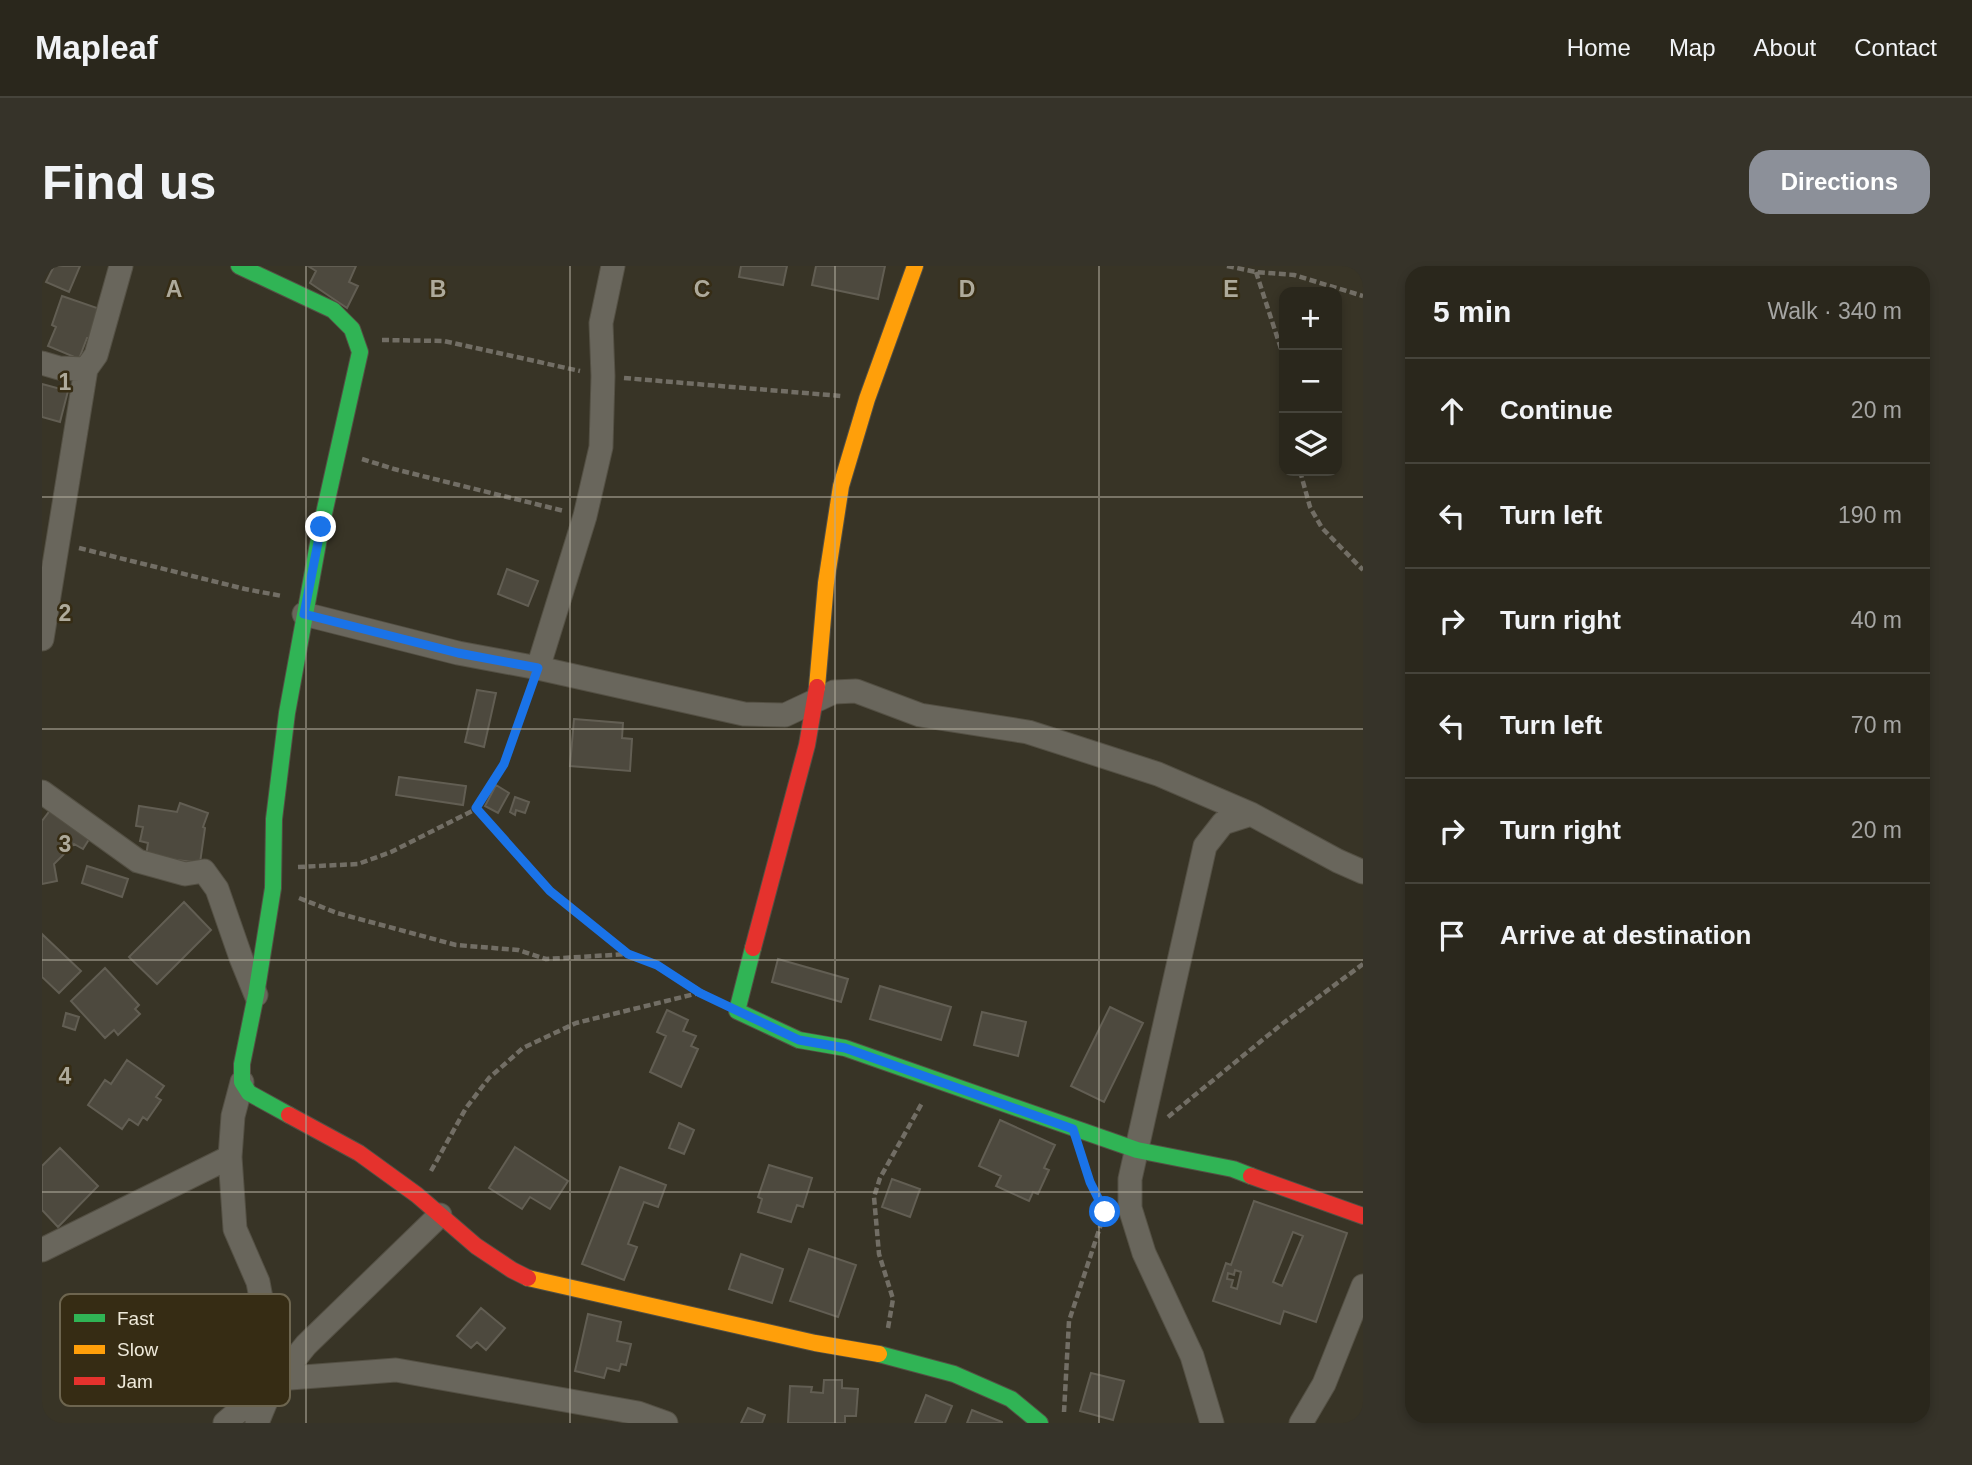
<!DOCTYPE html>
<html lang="en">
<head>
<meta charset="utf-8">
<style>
  :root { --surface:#2a271c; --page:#363329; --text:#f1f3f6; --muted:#a5a5a3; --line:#46443b; --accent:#8c9099 }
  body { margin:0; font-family:Arial,sans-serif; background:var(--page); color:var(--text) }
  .controls { position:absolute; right:21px; top:21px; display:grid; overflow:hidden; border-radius:14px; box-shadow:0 4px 10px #0003 }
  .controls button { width:63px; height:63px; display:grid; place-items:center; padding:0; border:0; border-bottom:2px solid var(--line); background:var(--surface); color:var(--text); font:35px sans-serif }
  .stop { position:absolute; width:21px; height:21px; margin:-16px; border:5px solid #1a73e8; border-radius:50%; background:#fff }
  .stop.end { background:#1a73e8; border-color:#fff; box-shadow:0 2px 7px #0008 }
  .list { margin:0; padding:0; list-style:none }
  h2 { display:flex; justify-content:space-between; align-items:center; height:91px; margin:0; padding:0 28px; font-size:30px }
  h2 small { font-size:23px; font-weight:400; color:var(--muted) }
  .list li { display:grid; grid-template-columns:46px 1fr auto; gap:21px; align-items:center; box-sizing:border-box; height:105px; padding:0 28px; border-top:2px solid var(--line) }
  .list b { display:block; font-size:26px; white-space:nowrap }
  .list em { font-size:23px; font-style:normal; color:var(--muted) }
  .icon { flex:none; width:38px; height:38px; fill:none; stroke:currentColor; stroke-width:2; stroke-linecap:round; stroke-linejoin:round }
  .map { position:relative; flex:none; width:1321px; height:1157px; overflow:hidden; border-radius:21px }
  header { display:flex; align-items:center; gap:42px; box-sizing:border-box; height:98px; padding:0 35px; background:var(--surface); border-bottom:2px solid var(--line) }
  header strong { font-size:33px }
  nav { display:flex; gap:38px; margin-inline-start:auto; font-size:24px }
  .intro { display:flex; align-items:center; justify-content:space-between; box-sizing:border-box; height:168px; padding:0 42px }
  h1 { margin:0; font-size:49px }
  .button { padding:18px 32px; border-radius:21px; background:var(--accent); color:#fff; font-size:24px; font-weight:700 }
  main { display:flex; gap:42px; padding:0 42px }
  aside { flex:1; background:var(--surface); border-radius:21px; box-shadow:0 4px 10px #0003 }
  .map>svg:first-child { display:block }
</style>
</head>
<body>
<header>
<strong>Mapleaf</strong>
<nav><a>Home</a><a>Map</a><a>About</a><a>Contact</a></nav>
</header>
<div class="intro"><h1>Find us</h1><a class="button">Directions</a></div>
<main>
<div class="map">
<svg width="1321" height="1157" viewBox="0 0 1321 1157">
  <rect width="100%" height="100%" fill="#383426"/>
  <path fill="#4d493e" stroke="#625e53" stroke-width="2" fill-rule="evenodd" d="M12,0h26l-11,26 -23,-10z
    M266,0h48l-7,16 9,4 -11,22 -37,-25 6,-12z
    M699,0h46l-4,19 -44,-8z
    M774,0h69l-7,33 -66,-14z
    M20,30l38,13 -10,29h-3l-8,21 -31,-13 8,-19 -4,-2z
    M0,118l26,7 -8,31 -18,-5z
    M465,303l31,12 -10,25 -30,-12z
    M435,424l19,3 -12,54 -19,-5z
    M532,453l49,4 -1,15 10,1 -2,32 -60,-5z
    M357,511l67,9 -3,19 -67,-10z
    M454,519l13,8 -11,20 -13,-7z
    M473,531l14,5 -4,11 -9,-3 -1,5 -5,-3z
    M138,537l28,10 -5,14 2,1 -5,35 -54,-7 2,-13 -8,-2 3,-14 -7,-1 3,-20 38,6z
    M13,538l38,29 -10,16 -9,-5 -20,20 3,17 -15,3v-63z
    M45,600l41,13 -6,18 -40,-14z
    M142,636l27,28 -54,54 -28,-27z
    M0,668l39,37 -22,22 -17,-16z
    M736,693l70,20 -7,23 -69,-20z
    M63,702l34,37 -4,4 5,5 -22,21 -4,-5 -9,8 -34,-37z
    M838,720l71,21 -10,33 -71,-21z
    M1068,741l33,16 -39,79 -33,-16z
    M625,744l21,10 -5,11 13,5 -5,10 7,3 -17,38 -31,-15 16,-36 -9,-4z
    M940,746l44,10 -8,34 -44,-11z
    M24,747l13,4 -4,13 -12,-4z
    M85,794l37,26 -8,11 5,3 -14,20 -4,-3 -5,8 -9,-6 -7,10 -34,-24 17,-25 6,4z
    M958,854l55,25 -11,23 5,2 -11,24 -5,-2 -4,9 -33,-15 5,-10 -22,-10z
    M637,857l15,7 -10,24 -15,-6z
    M473,881l53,34 -18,28 -20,-12 -8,12 -33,-21z
    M18,882l38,38 -40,41 -16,-17v-44z
    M727,899l43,13 -9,29 -6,-2 -6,17 -33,-10 4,-13 -4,-2z
    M578,901l46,18 -8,22 -14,-5 -16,42 9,3 -13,33 -42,-16z
    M850,913l28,10 -10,28 -28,-10z
    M1212,935l93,32 -31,89 -32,-11 -4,13 -67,-23 13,-38 5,2zM1251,966l10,4 -21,50 -9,-4zM1193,1004l6,2 -4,17 -6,-2 2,-7 -6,-1 1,-6 6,2z
    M767,983l47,16 -18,52 -48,-16z
    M699,988l42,15 -11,34 -43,-14z
    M439,1042l24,20 -19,22 -9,-8 -6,6 -14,-12z
    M546,1048l33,8 -4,19 14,3 -5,21 -5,-1 -2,7 -12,-3 -3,10 -29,-7z
    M1049,1107l33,8 -11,39 -33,-9z
    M782,1114h18v8l16,1 -2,27h-11v7h-57l2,-37 22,1 -1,5 12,1z
    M884,1129l26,11 -7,17h-30z
    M706,1142l17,7 -3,8h-21z
    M930,1144l30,12v1h-35z"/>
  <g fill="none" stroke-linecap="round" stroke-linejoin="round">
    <defs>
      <path id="street" d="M0,97l17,5 27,1 10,-14 25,-89
        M262,348l154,39 80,15 206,46 41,1 49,-23 22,-1 64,24 108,17 130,42 93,40 87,47 25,11
        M0,373l44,-270
        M496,402l47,-152 16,-69 2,-71 -2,-53 12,-57
        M0,526l96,69 47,13 19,-3 13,18 24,69 15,37
        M200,816l-9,34 -3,41 5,72 23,53 6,32 2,64
        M0,984l188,-93
        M239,1110l9,2 106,-8 242,43 28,10
        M183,1157l15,-13 26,-32h7
        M215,1157l19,-46 5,-1 25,-31 134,-130
        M1170,1157l-20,-67 -48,-103 -14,-45v-29l75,-333 18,-23 28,-9
        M1259,1157l23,-39 39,-98"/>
      <path id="fast" d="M197,0l94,44 19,19 8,23 -39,175 -34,186 -13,106 -1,69 -17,107 -14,69v18l7,11 40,22
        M711,682l-16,63 62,29 46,8 292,102 96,19 18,7
        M837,1088l75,20 57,25 29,24"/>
      <path id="slow" d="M775,421l9,-104 15,-97 26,-87 48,-133
        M486,1012l287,65 64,11"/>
      <path id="jam" d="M711,682l54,-203 10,-58
        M247,849l70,38 58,42 59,51 36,24 16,8
        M1209,910l112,40"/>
    </defs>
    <use href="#street" stroke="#545044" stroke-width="25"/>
    <use href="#fast" stroke="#545044" stroke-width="18"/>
    <use href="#slow" stroke="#545044" stroke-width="18"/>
    <use href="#jam" stroke="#545044" stroke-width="18"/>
    <path stroke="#726e65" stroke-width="4.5" stroke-dasharray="7 3.5" stroke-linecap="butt" d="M1185,0l29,6 38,3 69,21
      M1214,6l28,86
      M340,74l62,1 136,30
      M582,112l217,18
      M320,193l32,10 170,42
      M1258,205l10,36 12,21 41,42
      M37,282l166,41 37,7
      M434,543l74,82 78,62
      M256,601l60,-3 33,-12 85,-43 28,-45 27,-76
      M257,632l38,15 119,32 62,5 28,9 82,-5 29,11 57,34
      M1126,851l114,-93 81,-60
      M1040,893l8,23 14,30
      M389,905l35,-63 23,-30 34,-30 53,-25 123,-30
      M846,1062l5,-29 -14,-45 -5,-57 6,-19 42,-75
      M1022,1146l5,-91 36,-109"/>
    <use href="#street" stroke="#69665c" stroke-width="23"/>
    <use href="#fast" stroke="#30b455" stroke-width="16"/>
    <use href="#slow" stroke="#ff9f0a" stroke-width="16"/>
    <use href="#jam" stroke="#e5322d" stroke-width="16"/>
  </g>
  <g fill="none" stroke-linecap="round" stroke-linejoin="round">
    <path stroke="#1a73e8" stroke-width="9" d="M279,261l-17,87 154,39 80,15 -34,96 -28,44 74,83 78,63 29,11 43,28 99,47 46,8 228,81 17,53 15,30"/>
  </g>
  <path fill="none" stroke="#aeaa9b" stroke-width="2" stroke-opacity="0.55" d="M264,0v1157M528,0v1157M793,0v1157M1057,0v1157M0,231h1321M0,463h1321M0,694h1321M0,926h1321"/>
  <rect x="18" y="1028" width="230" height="112" rx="10" fill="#362c14" stroke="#6d654f" stroke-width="2"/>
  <rect x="32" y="1048" width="31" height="8" fill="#30b455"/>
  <rect x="32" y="1079" width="31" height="9" fill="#ff9f0a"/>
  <rect x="32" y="1111" width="31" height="8" fill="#e5322d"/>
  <g font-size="19" fill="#eee9da">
    <text x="75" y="1059">Fast</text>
    <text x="75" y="1090">Slow</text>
    <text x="75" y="1122">Jam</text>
  </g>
  <g font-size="23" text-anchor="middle" font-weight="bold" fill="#aeaa9b" stroke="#362c14" stroke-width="5" stroke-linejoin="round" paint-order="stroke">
    <text x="132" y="31">A</text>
    <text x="396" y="31">B</text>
    <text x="660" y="31">C</text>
    <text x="925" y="31">D</text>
    <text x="1189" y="31">E</text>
    <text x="23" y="124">1</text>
    <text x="23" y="355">2</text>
    <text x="23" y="586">3</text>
    <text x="23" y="818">4</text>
  </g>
</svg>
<div class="controls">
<button>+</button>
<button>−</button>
<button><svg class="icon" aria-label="layers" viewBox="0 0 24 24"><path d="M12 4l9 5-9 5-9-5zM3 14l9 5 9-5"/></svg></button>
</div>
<div class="stop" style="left:1063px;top:946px"></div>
<div class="stop end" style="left:279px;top:261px"></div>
</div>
<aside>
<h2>5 min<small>Walk · 340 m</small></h2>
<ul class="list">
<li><svg class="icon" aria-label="ahead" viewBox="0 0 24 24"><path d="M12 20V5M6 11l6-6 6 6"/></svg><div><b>Continue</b></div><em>20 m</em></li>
<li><svg class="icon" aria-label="left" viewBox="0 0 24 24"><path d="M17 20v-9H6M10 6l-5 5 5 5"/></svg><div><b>Turn left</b></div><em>190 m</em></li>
<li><svg class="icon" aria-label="right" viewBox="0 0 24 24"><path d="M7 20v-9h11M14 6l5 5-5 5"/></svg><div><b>Turn right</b></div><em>40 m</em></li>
<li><svg class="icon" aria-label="left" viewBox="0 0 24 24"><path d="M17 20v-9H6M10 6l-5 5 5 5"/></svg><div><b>Turn left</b></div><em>70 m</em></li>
<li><svg class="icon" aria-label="right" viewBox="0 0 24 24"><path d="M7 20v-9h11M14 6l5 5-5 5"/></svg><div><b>Turn right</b></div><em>20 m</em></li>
<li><svg class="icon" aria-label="arrive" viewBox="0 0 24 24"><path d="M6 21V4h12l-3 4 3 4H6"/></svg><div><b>Arrive at destination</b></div></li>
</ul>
</aside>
</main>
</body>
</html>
